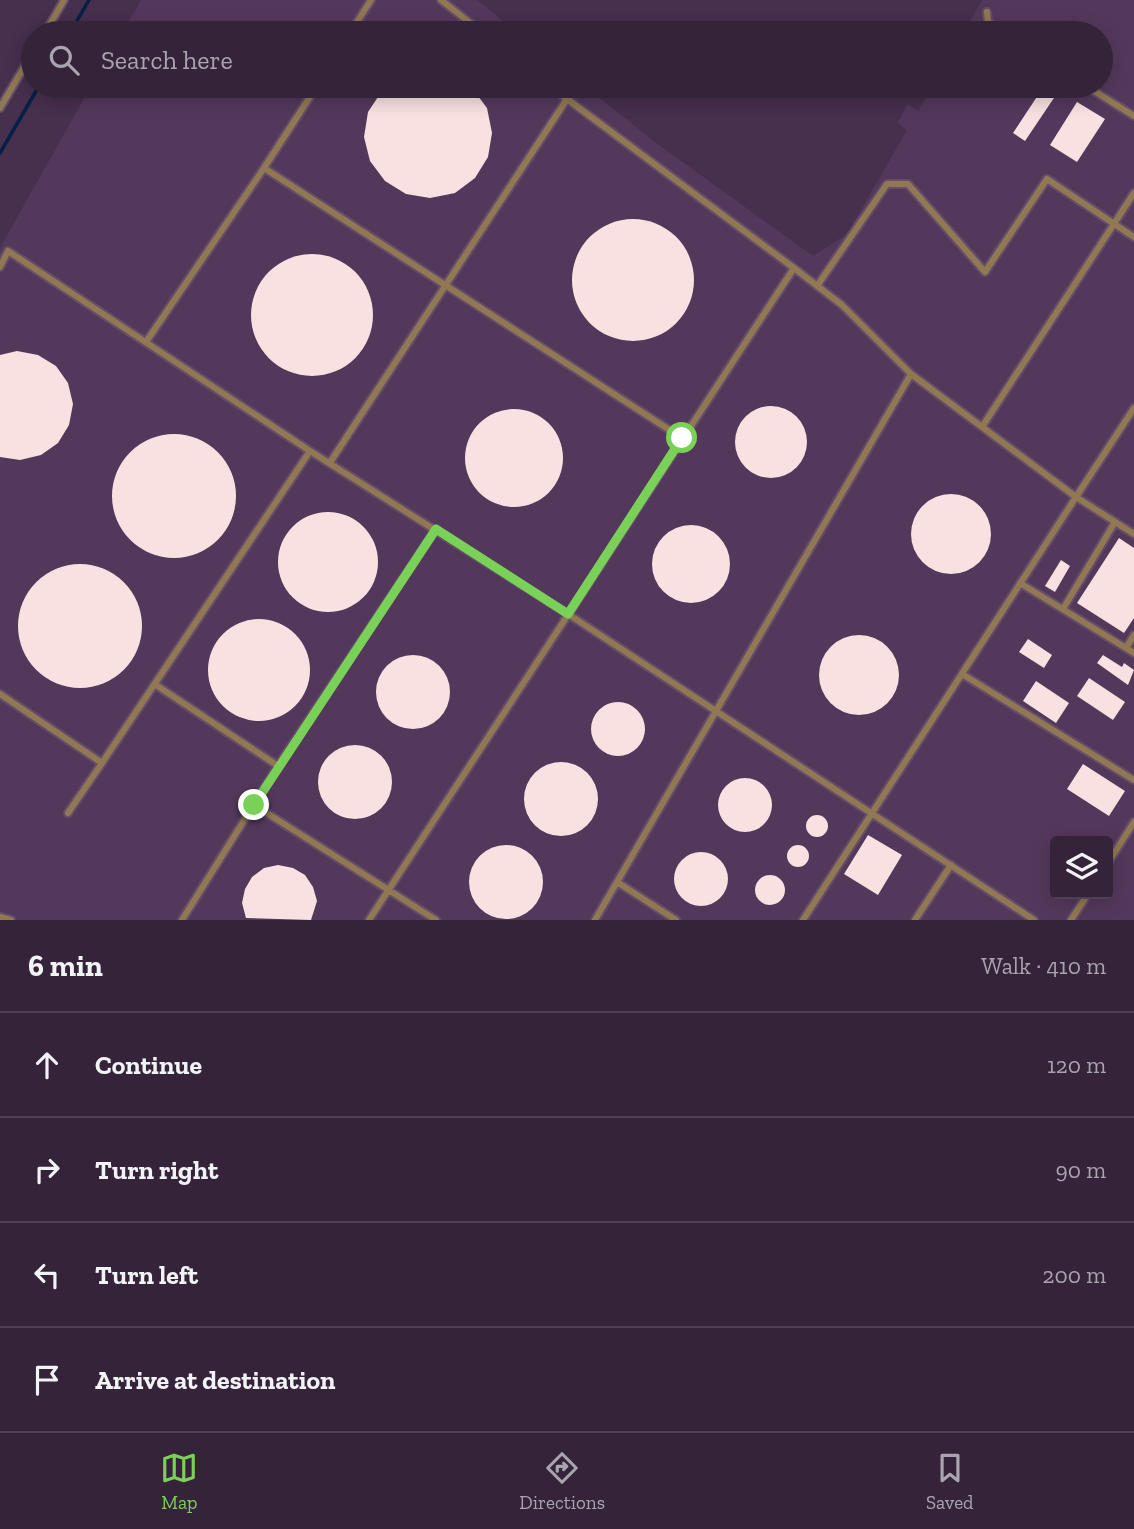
<!DOCTYPE html>
<html lang="en">
<head>
<meta charset="utf-8">
<style>
  :root { --surface:#35233a; --page:#3d2b42; --text:#f1f3f6; --muted:#aaa4af; --line:#4f4054; --accent:#79d157 }
  body { margin:0; font-family:"Zilla Slab",serif; background:var(--page); color:var(--text) }
  .controls { position:absolute; right:21px; bottom:21px; display:grid; overflow:hidden; border-radius:7px; box-shadow:0 4px 18px #0003 }
  .controls button { width:63px; height:63px; display:grid; place-items:center; padding:0; border:0; border-bottom:2px solid var(--line); background:var(--surface); color:var(--text); font:35px sans-serif }
  .stop { position:absolute; width:21px; height:21px; margin:-16px; border:5px solid #79d157; border-radius:50%; background:#fff }
  .stop.end { background:#79d157; border-color:#fff; box-shadow:0 2px 7px #0008 }
  .list { margin:0; padding:0; list-style:none }
  h2 { display:flex; justify-content:space-between; align-items:center; height:91px; margin:0; padding:0 28px; font-size:30px }
  h2 small { font-size:23px; font-weight:400; color:var(--muted) }
  .list li { display:grid; grid-template-columns:46px 1fr auto; gap:21px; align-items:center; box-sizing:border-box; height:105px; padding:0 28px; border-top:2px solid var(--line) }
  .list b { display:block; font-size:26px; white-space:nowrap }
  .list em { font-size:23px; font-style:normal; color:var(--muted) }
  .icon { flex:none; width:38px; height:38px; fill:none; stroke:currentColor; stroke-width:2; stroke-linecap:round; stroke-linejoin:round }
  .map { position:relative; flex:none; width:1134px; height:920px; overflow:hidden }
  .search { position:absolute; background:var(--surface); box-shadow:0 4px 18px #0003; left:21px; right:21px; top:21px; height:77px; display:flex; align-items:center; gap:18px; box-sizing:border-box; padding:0 24px; border-radius:38px; color:var(--muted); font-size:26px }
  .sheet { height:511px; background:var(--surface) }
  nav { display:flex; justify-content:space-around; align-items:center; box-sizing:border-box; height:98px; border-top:2px solid var(--line); background:var(--surface); font-size:19px; color:var(--muted) }
  nav a { display:grid; justify-items:center; gap:4px }
  nav .on { color:var(--accent) }
  .map>svg:first-child { display:block }
</style>
</head>
<body>
<div class="map">
<svg width="1134" height="920" viewBox="0 0 1134 920">
  <rect width="100%" height="100%" fill="#472f4e"/>
  <path fill="#54385c" fill-rule="evenodd" d="M141,0h336l41,33h-396z
    M982,0h152v920h-1134v-672l91,-162h493l75,59 154,111 34,-22 60,-104 -10,-7 11,-19 10,7 15,-25h168v-53h-138zM1055,841h53v53h-53z"/>
  <g fill="none" stroke-linecap="round" stroke-linejoin="round">
    <path stroke="#042047" stroke-width="3.5" d="M70,33l19,-33
      M0,153l39,-67"/>
  </g>
  <path fill="#f9e1e1" d="M389,86l83,2 15,20 5,25 -4,24 -13,21 -20,15 -25,5 -24,-4 -21,-13 -15,-20 -6,-24 4,-25 14,-21z
    M1044,86h18l-37,55 -12,-8z
    M1077,102l28,17 -28,43 -27,-17z
    M572 280a61 61 0 1 1 122 0a61 61 0 1 1-122 0Z
    M251 315a61 61 0 1 1 122 0a61 61 0 1 1-122 0Z
    M17,351l21,4 18,11 12,17 5,21 -4,21 -11,18 -17,12 -21,5 -20,-3v-102z
    M735 442a36 36 0 1 1 72 0a36 36 0 1 1-72 0Z
    M465 458a49 49 0 1 1 98 0a49 49 0 1 1-98 0Z
    M112 496a62 62 0 1 1 124 0a62 62 0 1 1-124 0Z
    M911 534a40 40 0 1 1 80 0a40 40 0 1 1-80 0Z
    M278 562a50 50 0 1 1 100 0a50 50 0 1 1-100 0Z
    M652 564a39 39 0 1 1 78 0a39 39 0 1 1-78 0Z
    M1119,538l15,10v70l-10,15 -47,-30z
    M1061,560l9,6 -15,26 -10,-6z
    M18 626a62 62 0 1 1 124 0a62 62 0 1 1-124 0Z
    M208 670a51 51 0 1 1 102 0a51 51 0 1 1-102 0Z
    M819 675a40 40 0 1 1 80 0a40 40 0 1 1-80 0Z
    M1028,639l24,16 -8,13 -25,-16z
    M1103,655l19,12 2,-4 10,7 -6,15 -31,-22z
    M376 692a37 37 0 1 1 74 0a37 37 0 1 1-74 0Z
    M1089,678l36,24 -12,18 -36,-24z
    M1036,681l33,22 -13,20 -33,-22z
    M591 729a27 27 0 1 1 54 0a27 27 0 1 1-54 0Z
    M318 782a37 37 0 1 1 74 0a37 37 0 1 1-74 0Z
    M524 799a37 37 0 1 1 74 0a37 37 0 1 1-74 0Z
    M1083,764l42,27 -16,25 -42,-27z
    M718 805a27 27 0 1 1 54 0a27 27 0 1 1-54 0Z
    M806 826a11 11 0 1 1 22 0a11 11 0 1 1-22 0Z
    M868,835l34,20 -24,40 -34,-21z
    M787 856a11 11 0 1 1 22 0a11 11 0 1 1-22 0Z
    M469 882a37 37 0 1 1 74 0a37 37 0 1 1-74 0Z
    M674 879a27 27 0 1 1 54 0a27 27 0 1 1-54 0Z
    M278,865l15,3 12,7 8,12 4,14 -6,19 -65,-2 -4,-15 3,-14 7,-12 12,-9z
    M755 890a15 15 0 1 1 30 0a15 15 0 1 1-30 0Z"/>
  <g fill="none" stroke-linecap="round" stroke-linejoin="round">
    <defs>
      <path id="service" d="M441,0l42,33
        M987,12l1,10 18,11
        M45,33l19,-33
        M350,33l21,-33
        M550,86l17,13
        M1086,86l48,30
        M0,108l33,-56
        M264,168l53,-82
        M0,267l8,-16 302,200 258,163 466,306
        M817,286l70,-102h21l77,88 62,-93 87,58
        M146,342l118,-174 418,270
        M1134,408l-58,89 58,37
        M982,427l152,-234
        M331,461l236,-362 227,169 -425,652
        M1020,583l114,70
        M1063,609l52,-87
        M1126,648l8,-13
        M962,674l172,106
        M156,685l122,81 158,-237
        M0,694l102,69 208,-312
        M254,805l182,115
        M68,813l34,-50
        M1108,863l26,-41
        M617,882l59,38
        M0,917l11,3
        M182,920l96,-154
        M595,920l316,-546 -69,-69 -48,-37
        M803,920l273,-423 -165,-123
        M915,920l36,-55
        M1071,920l17,-26"/>
    </defs>
    <use href="#service" stroke="#644e6a" stroke-width="10"/>
    <use href="#service" stroke="#907852" stroke-width="6"/>
  </g>
  <g fill="none" stroke-linecap="round" stroke-linejoin="round">
    <path stroke="#79d157" stroke-width="9" d="M254,805l182,-276 132,85 114,-176"/>
  </g>
</svg>
<div class="controls">
<button><svg class="icon" aria-label="layers" viewBox="0 0 24 24"><path d="M12 4l9 5-9 5-9-5zM3 14l9 5 9-5"/></svg></button>
</div>
<div class="stop" style="left:682px;top:438px"></div>
<div class="stop end" style="left:254px;top:805px"></div>
<div class="search"><svg class="icon" aria-label="search" viewBox="0 0 24 24"><circle cx="10" cy="10" r="6"/><path d="M15 15l6 6"/></svg>Search here</div>
</div>
<section class="sheet">
<h2>6 min<small>Walk · 410 m</small></h2>
<ul class="list">
<li><svg class="icon" aria-label="ahead" viewBox="0 0 24 24"><path d="M12 20V5M6 11l6-6 6 6"/></svg><div><b>Continue</b></div><em>120 m</em></li>
<li><svg class="icon" aria-label="right" viewBox="0 0 24 24"><path d="M7 20v-9h11M14 6l5 5-5 5"/></svg><div><b>Turn right</b></div><em>90 m</em></li>
<li><svg class="icon" aria-label="left" viewBox="0 0 24 24"><path d="M17 20v-9H6M10 6l-5 5 5 5"/></svg><div><b>Turn left</b></div><em>200 m</em></li>
<li><svg class="icon" aria-label="arrive" viewBox="0 0 24 24"><path d="M6 21V4h12l-3 4 3 4H6"/></svg><div><b>Arrive at destination</b></div></li>
</ul>
</section>
<nav>
<a class="on"><svg class="icon" aria-label="map" viewBox="0 0 24 24"><path d="M3 6l6-2 6 2 6-2v14l-6 2-6-2-6 2zM9 4v14M15 6v14"/></svg>Map</a>
<a><svg class="icon" aria-label="directions" viewBox="0 0 24 24"><path d="M12 3l9 9-9 9-9-9zM9 14v-3h6M13 9l2 2-2 2"/></svg>Directions</a>
<a><svg class="icon" aria-label="saved" viewBox="0 0 24 24"><path d="M7 4h10v16l-5-4-5 4z"/></svg>Saved</a>
</nav>
</body>
</html>
